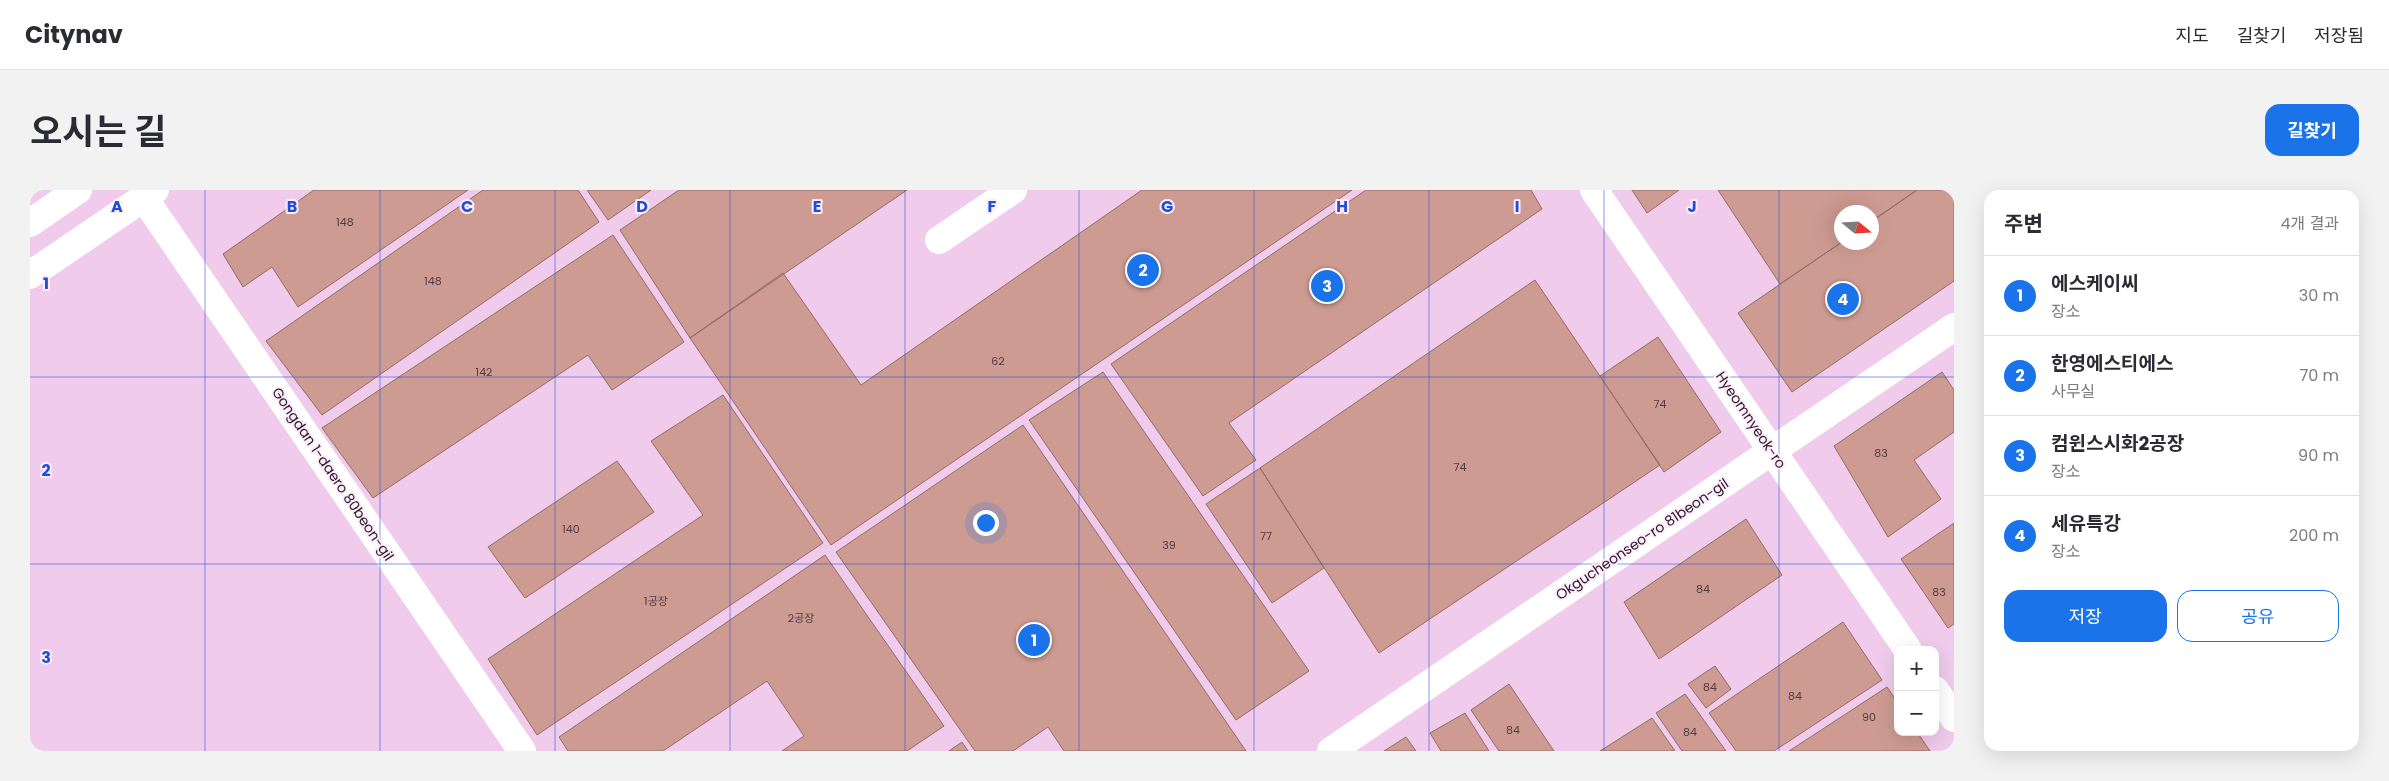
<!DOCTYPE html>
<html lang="ko">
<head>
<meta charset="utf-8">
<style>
  :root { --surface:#fff; --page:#f2f2f3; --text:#2b2b33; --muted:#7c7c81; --line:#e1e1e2; --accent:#1a73e8 }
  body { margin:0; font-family:Poppins,"Noto Sans KR",sans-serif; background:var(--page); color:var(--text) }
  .controls { position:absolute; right:15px; bottom:15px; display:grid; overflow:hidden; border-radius:10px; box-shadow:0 5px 20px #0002 }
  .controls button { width:45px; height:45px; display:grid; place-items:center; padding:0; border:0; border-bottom:1px solid var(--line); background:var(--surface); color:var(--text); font:25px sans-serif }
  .compass { position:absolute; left:1804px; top:15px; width:45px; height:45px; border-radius:50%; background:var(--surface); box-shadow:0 5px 20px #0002; rotate:108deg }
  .you { position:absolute; left:955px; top:332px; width:18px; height:18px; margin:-12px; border:4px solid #fff; border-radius:50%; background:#1a73e8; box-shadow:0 0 0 8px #1a73e833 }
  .badge { display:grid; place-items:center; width:32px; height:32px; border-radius:50%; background:var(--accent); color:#fff; font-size:16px; font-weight:700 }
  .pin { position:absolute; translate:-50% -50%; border:2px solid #fff; box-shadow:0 1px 5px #0006 }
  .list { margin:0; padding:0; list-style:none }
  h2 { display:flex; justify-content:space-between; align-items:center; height:65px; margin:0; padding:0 20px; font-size:21px }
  h2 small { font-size:16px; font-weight:400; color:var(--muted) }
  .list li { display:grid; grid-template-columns:32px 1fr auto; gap:15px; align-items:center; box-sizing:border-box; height:80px; padding:0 20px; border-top:1px solid var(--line) }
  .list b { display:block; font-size:19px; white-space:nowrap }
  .list p { margin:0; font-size:16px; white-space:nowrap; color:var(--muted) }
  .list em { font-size:16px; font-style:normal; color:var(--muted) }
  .actions { display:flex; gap:10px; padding:15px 20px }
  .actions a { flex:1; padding:11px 0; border:1px solid var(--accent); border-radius:15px; text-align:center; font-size:18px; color:var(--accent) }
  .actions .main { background:var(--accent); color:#fff }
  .map { position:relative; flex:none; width:1924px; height:561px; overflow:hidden; border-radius:15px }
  header { display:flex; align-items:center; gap:30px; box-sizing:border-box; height:70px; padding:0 25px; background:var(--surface); border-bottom:1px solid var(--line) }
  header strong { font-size:24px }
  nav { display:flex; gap:28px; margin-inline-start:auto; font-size:18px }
  .intro { display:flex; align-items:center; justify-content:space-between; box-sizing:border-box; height:120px; padding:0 30px }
  h1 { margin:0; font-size:35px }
  .button { padding:12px 22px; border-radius:15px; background:var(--accent); color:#fff; font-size:18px; font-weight:700 }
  main { display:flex; gap:30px; padding:0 30px }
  aside { flex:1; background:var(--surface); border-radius:15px; box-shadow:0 5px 20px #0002 }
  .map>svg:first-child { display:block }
</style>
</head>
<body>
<header>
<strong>Citynav</strong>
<nav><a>지도</a><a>길찾기</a><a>저장됨</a></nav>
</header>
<div class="intro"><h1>오시는 길</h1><a class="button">길찾기</a></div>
<main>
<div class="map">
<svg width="1924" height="561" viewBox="0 0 1924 561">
  <rect width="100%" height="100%" fill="#f9daf6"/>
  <path fill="#f0cbec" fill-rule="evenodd" d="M0,0h1924v561h-1924zM1812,22h30v30h-30zM1868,460h37v82h-37z"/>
  <path fill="#cd9b92" stroke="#926c65" d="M284,0h154l-170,117 -26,-40 -29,20 -20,-33z
    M453,0h95l21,32 -277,193 -56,-74z
    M557,0h64l-43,30z
    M649,0h228l-217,148 -70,-108z
    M1112,0h210l-521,355 -141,-207 93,-65 78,112z
    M1336,0h165l11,19 -313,214 27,37 -53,36 -92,-132z
    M1602,0h47l-32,23z
    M1688,0h199l-45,31v-9h-30v30l-62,42z
    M1887,0h37v91l-162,111 -54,-79 104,-71h30v-21z
    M583,45l71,107 -72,48 -24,-35 -215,143 -51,-70z
    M1505,90l125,185 -281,188 -119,-185z
    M1628,147l63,95 -57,40 -64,-96z
    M1073,182l206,299 -73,49 -207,-300z
    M1912,182l12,18v42l-40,28 27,39 -53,38 -54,-91z
    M693,205l100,148 -286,192 -49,-76 215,-144 -52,-74z
    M993,235l223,326h-182l-16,-24 -35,24h-38l-139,-199z
    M587,271l37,51 -129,86 -37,-51z
    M1230,278l64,100 -52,35 -66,-99z
    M1716,329l36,56 -123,84 -35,-57z
    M1924,333v101l-6,4 -47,-69z
    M795,365l119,171 -37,25h-125l22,-15 -37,-55 -104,70h-95l-9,-14z
    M1813,432l39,58 -108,71h-38l-27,-38z
    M1685,476l16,23 -25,19 -18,-24z
    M1479,494l45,67h-55l-28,-41z
    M1857,497l11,16v29h19l13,19h-141z
    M1655,504l41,57h-44l-26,-38z
    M1435,523l24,38h-48l-11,-18z
    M1622,528l23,33h-75z
    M1376,547l10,14h-32z
    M932,552l6,9h-19z"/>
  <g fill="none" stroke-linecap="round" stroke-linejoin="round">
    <path stroke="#fff" stroke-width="28" d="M1564,0l314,460
      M114,8l378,553
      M909,50l74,-50
      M1905,500l19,28
      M1301,561l623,-424"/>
    <path stroke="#fff" stroke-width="28" d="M0,33l48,-33
      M0,85l125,-85"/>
  </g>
  <path fill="none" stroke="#1d4ed8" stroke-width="1" stroke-opacity="0.55" d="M175,0v561M350,0v561M525,0v561M700,0v561M875,0v561M1049,0v561M1224,0v561M1399,0v561M1574,0v561M1749,0v561M0,187h1924M0,374h1924"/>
  <g text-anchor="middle" stroke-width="4" stroke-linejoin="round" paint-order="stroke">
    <g font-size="11" fill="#503b40">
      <text x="315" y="36">148</text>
      <text x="403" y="95">148</text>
      <text x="968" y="175">62</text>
      <text x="454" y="186">142</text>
      <text x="1630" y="218">74</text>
      <text x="1851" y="267">83</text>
      <text x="1430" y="281">74</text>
      <text x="541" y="343">140</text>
      <text x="1236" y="350">77</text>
      <text x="1139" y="359">39</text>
      <text x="1673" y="403">84</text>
      <text x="1909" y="406">83</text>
      <text x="626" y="415">1공장</text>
      <text x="771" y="432">2공장</text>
      <text x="1680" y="501">84</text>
      <text x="1765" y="510">84</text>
      <text x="1839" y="531">90</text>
      <text x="1483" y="544">84</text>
      <text x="1660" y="546">84</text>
    </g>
    <g font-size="14" fill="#261b25" stroke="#feecfc">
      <text transform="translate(1721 230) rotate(56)" y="5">Hyeomnyeok-ro</text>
      <text transform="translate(303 284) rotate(56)" y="5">Gongdan 1-daero 80beon-gil</text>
      <text transform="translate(1612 349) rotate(-34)" y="5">Okgucheonseo-ro 81beon-gil</text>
    </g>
  </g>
  <g font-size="16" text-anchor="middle" font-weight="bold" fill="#1d4ed8" stroke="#feecfc" stroke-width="4" stroke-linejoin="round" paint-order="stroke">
    <text x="87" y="22">A</text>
    <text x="262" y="22">B</text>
    <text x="437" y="22">C</text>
    <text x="612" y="22">D</text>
    <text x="787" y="22">E</text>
    <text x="962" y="22">F</text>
    <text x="1137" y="22">G</text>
    <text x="1312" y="22">H</text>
    <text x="1487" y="22">I</text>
    <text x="1662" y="22">J</text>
    <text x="16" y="99">1</text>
    <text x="16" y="286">2</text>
    <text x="16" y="473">3</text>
  </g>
</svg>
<div class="controls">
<button>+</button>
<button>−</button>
</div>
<svg class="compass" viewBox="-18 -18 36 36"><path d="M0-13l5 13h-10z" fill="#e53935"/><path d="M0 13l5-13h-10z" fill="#7c7c81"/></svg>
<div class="you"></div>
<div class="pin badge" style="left:1004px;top:450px">1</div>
<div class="pin badge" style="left:1113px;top:80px">2</div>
<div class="pin badge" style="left:1297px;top:96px">3</div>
<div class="pin badge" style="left:1813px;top:109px">4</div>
</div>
<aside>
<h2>주변<small>4개 결과</small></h2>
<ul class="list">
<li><span class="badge">1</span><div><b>에스케이씨</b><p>장소</p></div><em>30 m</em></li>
<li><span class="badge">2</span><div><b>한영에스티에스</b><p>사무실</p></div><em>70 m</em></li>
<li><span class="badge">3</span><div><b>컴윈스시화2공장</b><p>장소</p></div><em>90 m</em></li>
<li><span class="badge">4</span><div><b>세유특강</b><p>장소</p></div><em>200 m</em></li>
</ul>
<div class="actions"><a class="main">저장</a><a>공유</a></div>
</aside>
</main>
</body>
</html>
